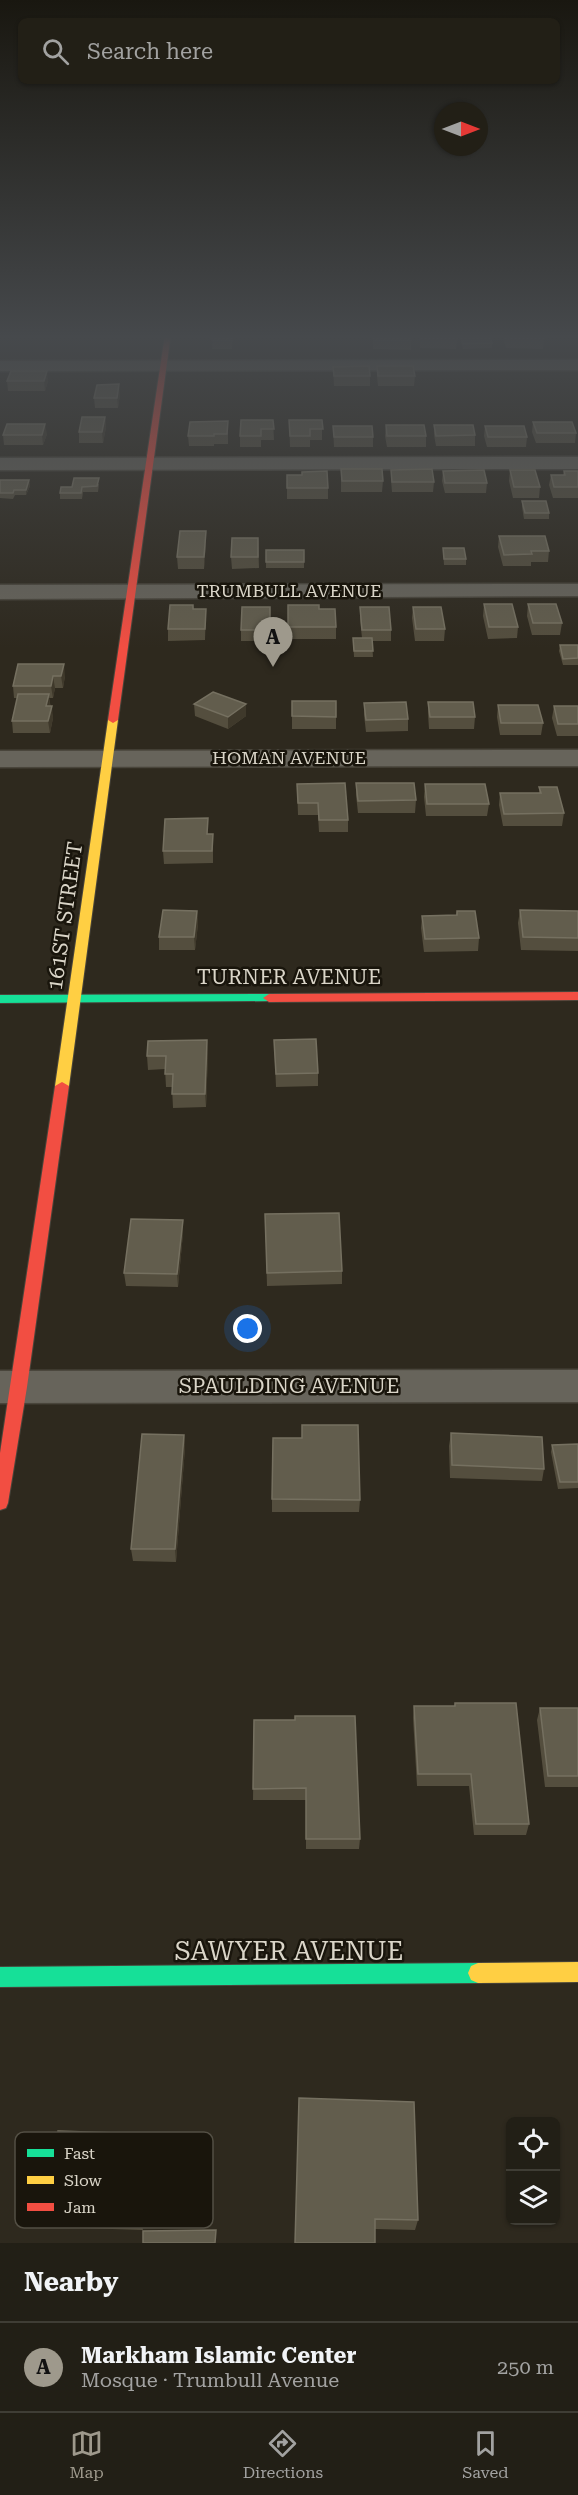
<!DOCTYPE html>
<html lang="en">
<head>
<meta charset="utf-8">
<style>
  :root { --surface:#221f16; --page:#2a271f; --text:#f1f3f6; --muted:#a2a2a1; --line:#3f3d35; --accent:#9e998c }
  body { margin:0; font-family:"Roboto Serif",serif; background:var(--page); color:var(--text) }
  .controls { position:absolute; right:18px; bottom:18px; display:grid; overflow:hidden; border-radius:9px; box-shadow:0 2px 4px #0004 }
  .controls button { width:54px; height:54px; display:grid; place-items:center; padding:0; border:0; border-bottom:2px solid var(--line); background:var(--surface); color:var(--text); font:30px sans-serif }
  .compass { position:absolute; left:434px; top:102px; width:54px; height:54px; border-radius:50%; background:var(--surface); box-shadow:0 2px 4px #0004; rotate:90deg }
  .you { position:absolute; left:248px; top:1329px; width:21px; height:21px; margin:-15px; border:4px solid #fff; border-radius:50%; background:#1a73e8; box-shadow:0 0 0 9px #1a73e833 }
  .badge { display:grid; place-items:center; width:39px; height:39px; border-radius:50%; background:var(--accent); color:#111; font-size:20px; font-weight:700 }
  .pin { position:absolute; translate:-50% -50px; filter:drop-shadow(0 2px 3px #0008) }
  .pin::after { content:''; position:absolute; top:32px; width:21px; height:18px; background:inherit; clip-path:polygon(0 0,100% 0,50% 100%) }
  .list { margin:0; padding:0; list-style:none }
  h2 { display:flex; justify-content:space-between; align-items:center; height:78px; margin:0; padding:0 24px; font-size:26px }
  h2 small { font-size:20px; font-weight:400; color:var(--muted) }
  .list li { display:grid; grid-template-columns:39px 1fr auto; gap:18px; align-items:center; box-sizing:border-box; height:90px; padding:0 24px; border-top:2px solid var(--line) }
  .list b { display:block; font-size:22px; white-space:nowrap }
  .list p { margin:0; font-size:20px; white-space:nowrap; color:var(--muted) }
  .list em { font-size:20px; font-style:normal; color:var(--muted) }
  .icon { flex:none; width:33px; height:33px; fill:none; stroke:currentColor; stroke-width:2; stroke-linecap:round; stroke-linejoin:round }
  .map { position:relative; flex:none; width:578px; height:2243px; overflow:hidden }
  .search { position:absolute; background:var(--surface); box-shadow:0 2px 4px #0004; left:18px; right:18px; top:18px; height:66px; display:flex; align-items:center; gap:15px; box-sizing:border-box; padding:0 21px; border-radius:9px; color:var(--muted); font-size:22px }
  .sheet { height:168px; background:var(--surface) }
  nav { display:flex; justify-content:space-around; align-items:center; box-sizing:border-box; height:84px; border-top:2px solid var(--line); background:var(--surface); font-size:16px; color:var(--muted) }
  nav a { display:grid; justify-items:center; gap:3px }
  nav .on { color:var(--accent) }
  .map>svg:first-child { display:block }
</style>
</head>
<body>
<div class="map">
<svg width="578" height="2243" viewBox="0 0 578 2243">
  <rect width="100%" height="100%" fill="#2e291e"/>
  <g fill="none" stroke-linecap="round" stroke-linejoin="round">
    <defs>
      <path id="street" d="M578,360v10l-578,1v-10z
        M578,457v12l-578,1v-12z
        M578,584v12l-578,3v-14z
        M578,750v16l-578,1v-16z
        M578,1370v32l-578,1v-32z"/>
      <path id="fast" d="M269,994l6,4 -2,3 -273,2v-8z
        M478,1963l7,3 3,7 -3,7 -7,3 -478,4v-20z"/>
      <path id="slow" d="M113,717l5,3 -49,366 -7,4 -7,-4 53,-366z
        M578,1962v20l-100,1 -7,-3 -3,-7 3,-7 7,-3z"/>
      <path id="jam" d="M165,334h6l-53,386 -5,3 -5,-3z
        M578,992v8l-309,2 -6,-4 6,-4z
        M62,1082l7,4 -42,301 -19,116 -2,5 -6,2v-57l55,-367z"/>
    </defs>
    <use href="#street" stroke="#49453b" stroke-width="3"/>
    <use href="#fast" stroke="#49453b" stroke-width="2"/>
    <use href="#slow" stroke="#49453b" stroke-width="2"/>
    <use href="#jam" stroke="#49453b" stroke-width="2"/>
    <use href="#street" fill="#67645b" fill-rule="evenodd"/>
    <use href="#fast" fill="#16e098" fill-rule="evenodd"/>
    <use href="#slow" fill="#ffcf43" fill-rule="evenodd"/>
    <use href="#jam" fill="#f24e42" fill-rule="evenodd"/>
  </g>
  <path fill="#544e3e" d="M213,334h20l-1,15h-20z
    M373,334l38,6v10l-38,-1z
    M420,334l37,5 -1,10 -36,-1z
    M460,334l32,9v5l-29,1 -3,-10z
    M503,334h39l2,5 -1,10 -37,-1 -3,-10z
    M377,366l38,10 -1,10h-36l-1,-10z
    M333,367l37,9v10h-36z
    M7,381h41l-3,10h-37z
    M120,394l-2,14h-23l-1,-10z
    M105,417l1,10 -3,16h-24v-11z
    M273,420l1,20h-13v7h-21v-11z
    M289,420h33v20h-12v7h-20z
    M533,422l43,11 -1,10h-39l-4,-11z
    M386,425l40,11v11h-39l-2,-11z
    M434,425l41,10v11h-39l-2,-11z
    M333,426l40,11v10h-39z
    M485,426l42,11 -1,10h-39l-3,-11z
    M228,432v12h-14v2h-25l-1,-10z
    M47,434l-4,11h-39l-1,-10z
    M341,469l42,12 -1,11h-41z
    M391,470l43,12 -1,10h-41l-1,-12z
    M510,470l30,17 -1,11h-26l-4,-17z
    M443,471l44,12 -1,10h-41l-3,-12z
    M564,471h14v27h-25l-4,-13 2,-10h12z
    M287,475l41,13v11h-41z
    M0,480h29l1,6 -4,9h-11l-2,4 -13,-1z
    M99,484l-1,8h-15l-1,7h-22v-6l12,-6z
    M522,501l27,12v6h-25l-2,-12z
    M499,536l50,15 -1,11h-17v4h-28l-5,-19z
    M258,538l1,30 -27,1 -1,-12z
    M206,542l-2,27h-26l-1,-12z
    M443,548l23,11v6h-22z
    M266,550h38v18h-38z
    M484,604l34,23 -1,11 -29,1 -5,-23z
    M528,604l34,19 -2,12h-28l-5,-19z
    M193,605l1,4h12l-1,31 -37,1v-12z
    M288,605l31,4 17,18v12h-48z
    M270,607v34h-29v-11z
    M360,607l31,23v11h-19l1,16h-19l-1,-19h9l-2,-19z
    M413,607l32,22 -1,12h-29l-3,-23z
    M560,645h18v20h-15l-4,-14z
    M18,664l47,12 -2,12h-8l-2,10h-4l4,20 -3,15h-37l-1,-12 5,-23h-3l-1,-12z
    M292,701h44v28h-44z
    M428,702l47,15 -1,12h-45l-1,-15z
    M364,703l44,16v12l-42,1 -2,-17z
    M194,704l52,12 -18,13 -33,-13z
    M498,705l45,18 -2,12h-41l-3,-18z
    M554,706h24v30h-21l-5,-18z
    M356,783l60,17 -1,13h-57l-2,-18z
    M297,784l51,36v12h-29l-1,-17h-20z
    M425,784l64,20 -2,12h-61l-2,-19z
    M539,787l25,26 -2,13h-59l-4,-21 1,-12h39z
    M208,834l5,13v16l-49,1 -1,-13z
    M520,910l58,4v37l-57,-1 -3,-27z
    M197,911l1,13 -3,26h-36v-13z
    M457,911l22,27 -1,13 -54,1 -3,-24 1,-12 34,-1z
    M274,1040l44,33v13l-42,1z
    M208,1053l-2,54 -33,1 -1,-21h-6l-1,-18 -17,1 -1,-14z
    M265,1214l77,57v13l-75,2z
    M183,1220v13l-5,54 -52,-1 -2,-13z
    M451,1433l93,36 -2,12 -92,-3 -1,-32z
    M184,1435l1,13 -9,114 -43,-1 -2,-12z
    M578,1444v44l-20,1 -7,-37 1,-7z
    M272,1499l88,1 -1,12h-87z
    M455,1703l74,121 -3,11h-52l-5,-49h-52l-4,-68 1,-12h40z
    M540,1708h38v79h-33l-8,-67z
    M254,1720l106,119 -1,10h-53v-49h-53z
    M299,2098l119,122 -3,10 -40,-1z
    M148,2134l1,9 -6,87 -92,-3 -3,-7z"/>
  <path fill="#3f392b" d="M47,371l1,10 -3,10 -1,-10z
    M119,384l1,10 -2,14 -1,-10z
    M105,417l1,10 -3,16 -1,-11z
    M45,424l2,10 -4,11 -1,-10z
    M29,480l1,6 -4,9v-5z
    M206,531v11l-2,27v-12z
    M64,664l1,12 -2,12 -2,-12z
    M53,676l2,12 -2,10 -2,-12z
    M49,694l1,12h-4z
    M246,704v12l-18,13v-12z
    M52,706l1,12 -3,15 -2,-12z
    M197,911l1,13 -3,26 -1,-13z
    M207,1040l1,13 -2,54 -1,-13z
    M183,1220v13l-5,54 -1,-13z
    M184,1435l1,13 -9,114 -1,-13z
    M148,2134l1,9 -6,87 -2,-7z"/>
  <path fill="#625d4d" stroke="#757060" stroke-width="1.5" d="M213,334h19v6h-20z
    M373,334h38v6h-37z
    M420,334h36l1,5h-37z
    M460,334h29l3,9 -29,1z
    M505,334h37l2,5h-38z
    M369,366l1,10h-36l-1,-9z
    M377,366h36l2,10h-37z
    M11,371h36l-3,10h-37z
    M119,384l-2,14h-23l3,-13z
    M82,417h23l-3,15h-23z
    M241,420h32l1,9h-13v7h-21z
    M289,420h33l1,9h-13v7h-20z
    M228,421l-1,13h-13v2h-26l2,-14z
    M533,422h39l4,11h-39z
    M7,424h38l-3,11h-39z
    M386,425h38l2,11h-39z
    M434,425h39l2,10 -39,1z
    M333,426h39l1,11h-39z
    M485,426h39l3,11h-39z
    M341,469h41l1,12h-41z
    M432,469l2,13h-42l-1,-12z
    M484,470l3,13h-42l-2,-12z
    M510,470h25l5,17h-26z
    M327,471l1,17h-41v-13h15v-3z
    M564,471h14v16h-24l-3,-12h14z
    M74,478h25l-2,8 -15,1 -1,6h-21l1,-6h11z
    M0,480h29l-3,10h-12l-1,3h-13z
    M522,501h24l3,12h-24z
    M180,531h26l-2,26h-27z
    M499,536h46l4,15h-18l1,3 -28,1z
    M232,538h26v19h-27z
    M443,548h21l2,11h-22z
    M266,550h38v12h-38z
    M484,604h28l6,23h-29z
    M528,604h28l6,19h-29z
    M170,605h23v4h13l-1,20h-37z
    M288,605h31v4h16l1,18h-48z
    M242,607h28v23h-29z
    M360,607h29l2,23h-29z
    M413,607h28l4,22h-29z
    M353,638h19l1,13h-19z
    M560,645h18v13l-15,1z
    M18,664h46l-3,12h-8l-2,10h-38z
    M213,692l33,12 -18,13 -34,-13z
    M18,694h31l-3,12h6l-4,15h-36z
    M292,701h44v16l-44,-1z
    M406,702l2,17 -42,1 -2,-17z
    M428,702h45l2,15h-45z
    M498,705h40l5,18h-42z
    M554,706h24v18h-20z
    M345,783l3,37h-29l-1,-17h-20l-1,-19z
    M356,783h58l2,17 -58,1z
    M425,784h60l4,20h-62z
    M539,787h18l7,26 -60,1 -4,-21h41z
    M208,818l-1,16h6l-1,17h-49l2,-32z
    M163,910l34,1 -3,26h-35z
    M520,910l58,1v27l-55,-1z
    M457,911h18l4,27 -54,1 -3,-23 35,-1z
    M316,1039l2,34 -42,1 -2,-34z
    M207,1040l-2,54h-33l1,-20h-8l1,-18h-19l1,-15z
    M339,1213l3,58 -75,2 -2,-59z
    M131,1219l52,1 -6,54 -53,-1z
    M302,1425h56l2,75 -88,-1 1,-61h29z
    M451,1433l91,4 2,32 -92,-4z
    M142,1434l42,1 -9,114h-44z
    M578,1444v38h-18l-8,-37z
    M455,1703h61l13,121h-53l-5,-50h-53l-4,-68h41z
    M540,1708h38v68h-30z
    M295,1716h60l5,123h-54v-51l-53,1 1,-69h41z
    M299,2098l115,4 4,118 -43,-1v24h-80z
    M58,2131l90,3 -7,89 -93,-3z
    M216,2230l-1,13h-72v-12z"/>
  <linearGradient id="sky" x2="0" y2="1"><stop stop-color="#191710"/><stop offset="0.52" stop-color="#46494c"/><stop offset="1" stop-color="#46494c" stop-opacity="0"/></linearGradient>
  <rect width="578" height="648" fill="url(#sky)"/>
  <g text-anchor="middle" stroke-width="5" stroke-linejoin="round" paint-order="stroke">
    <g font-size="18" fill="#dad5c8" stroke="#19150c">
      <text x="289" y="597">TRUMBULL AVENUE</text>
      <text x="289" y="764">HOMAN AVENUE</text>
    </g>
    <g font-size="21" fill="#dad5c8" stroke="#19150c">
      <text transform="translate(65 916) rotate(-82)" y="7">161ST STREET</text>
      <text x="289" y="984">TURNER AVENUE</text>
      <text x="289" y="1393">SPAULDING AVENUE</text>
    </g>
    <g font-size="26" fill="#dad5c8" stroke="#19150c">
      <text x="289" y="1960">SAWYER AVENUE</text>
    </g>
  </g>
  <rect x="15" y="2132" width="198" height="96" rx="9" fill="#19150c" stroke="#534f44" stroke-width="1.5"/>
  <rect x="27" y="2149" width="27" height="8" fill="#16e098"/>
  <rect x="27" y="2176" width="27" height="8" fill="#ffcf43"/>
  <rect x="27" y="2203" width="27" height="8" fill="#f24e42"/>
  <g font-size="16" fill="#dad5c8">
    <text x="64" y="2159">Fast</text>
    <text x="64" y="2186">Slow</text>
    <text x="64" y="2213">Jam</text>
  </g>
</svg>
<div class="controls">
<button><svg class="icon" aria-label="locate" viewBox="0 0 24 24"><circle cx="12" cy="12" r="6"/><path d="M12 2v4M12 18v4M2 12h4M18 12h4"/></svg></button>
<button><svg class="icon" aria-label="layers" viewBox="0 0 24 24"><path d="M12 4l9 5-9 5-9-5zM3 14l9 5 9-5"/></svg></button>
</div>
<svg class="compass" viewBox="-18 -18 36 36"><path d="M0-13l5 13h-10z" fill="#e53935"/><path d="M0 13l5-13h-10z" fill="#a2a2a1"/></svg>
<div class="you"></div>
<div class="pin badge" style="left:273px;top:667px">A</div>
<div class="search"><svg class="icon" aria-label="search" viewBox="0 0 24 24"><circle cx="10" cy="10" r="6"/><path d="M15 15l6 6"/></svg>Search here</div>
</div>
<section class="sheet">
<h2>Nearby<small></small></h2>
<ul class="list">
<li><span class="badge">A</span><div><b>Markham Islamic Center</b><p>Mosque · Trumbull Avenue</p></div><em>250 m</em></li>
</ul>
</section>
<nav>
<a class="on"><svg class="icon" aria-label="map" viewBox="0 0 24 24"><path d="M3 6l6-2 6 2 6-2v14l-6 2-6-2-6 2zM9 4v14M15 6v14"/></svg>Map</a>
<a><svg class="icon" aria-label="directions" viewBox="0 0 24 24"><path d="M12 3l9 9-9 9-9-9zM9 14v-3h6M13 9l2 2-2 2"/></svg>Directions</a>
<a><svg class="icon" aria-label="saved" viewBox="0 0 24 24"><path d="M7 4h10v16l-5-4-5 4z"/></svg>Saved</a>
</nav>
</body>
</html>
